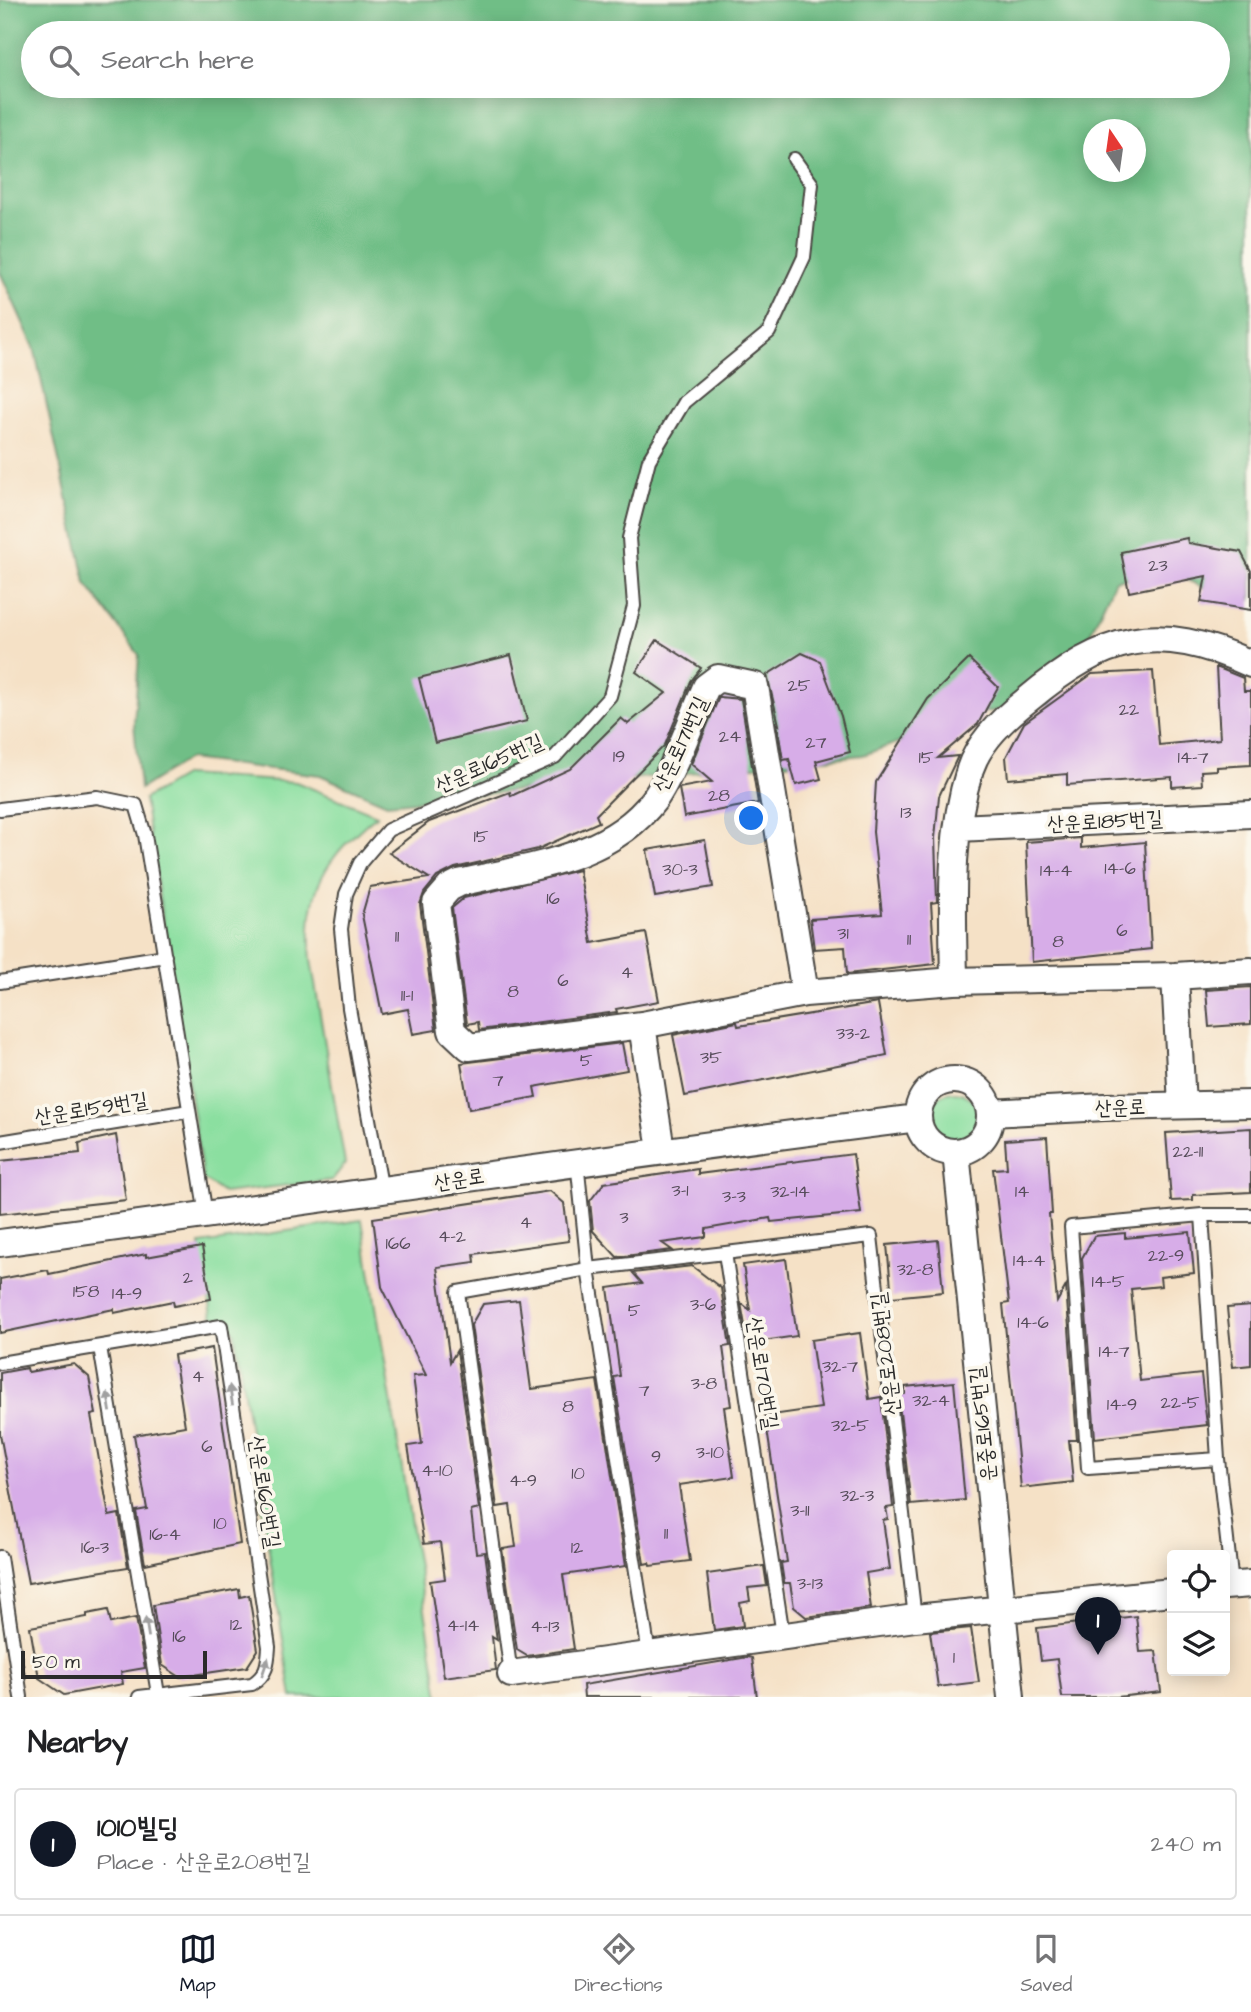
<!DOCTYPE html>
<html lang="en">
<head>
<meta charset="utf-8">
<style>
  :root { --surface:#fff; --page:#f6f6f6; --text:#202124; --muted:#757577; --line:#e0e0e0; --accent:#111827 }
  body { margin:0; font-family:"Architects Daughter","Poor Story",sans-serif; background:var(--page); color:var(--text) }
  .controls { position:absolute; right:21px; bottom:21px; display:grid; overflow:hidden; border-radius:7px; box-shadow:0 4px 18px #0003 }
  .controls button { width:63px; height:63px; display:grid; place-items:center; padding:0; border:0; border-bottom:2px solid var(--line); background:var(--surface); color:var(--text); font:35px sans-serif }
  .compass { position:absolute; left:1083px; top:119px; width:63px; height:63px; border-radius:50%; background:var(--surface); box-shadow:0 4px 18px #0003; rotate:347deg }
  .scale { position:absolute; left:21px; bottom:18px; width:186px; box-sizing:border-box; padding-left:7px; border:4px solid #2b2b2b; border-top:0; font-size:19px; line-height:24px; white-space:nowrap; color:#2b2b2b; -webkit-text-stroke:5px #fbf7ec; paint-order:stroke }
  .you { position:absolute; left:752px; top:819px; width:24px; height:24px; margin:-18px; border:5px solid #fff; border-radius:50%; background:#1a73e8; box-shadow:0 0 0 10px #1a73e833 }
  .badge { display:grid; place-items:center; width:46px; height:46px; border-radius:50%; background:var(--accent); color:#fff; font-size:23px; font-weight:700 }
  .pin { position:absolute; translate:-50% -58px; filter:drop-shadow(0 2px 4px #0008) }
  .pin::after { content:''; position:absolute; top:37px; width:24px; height:21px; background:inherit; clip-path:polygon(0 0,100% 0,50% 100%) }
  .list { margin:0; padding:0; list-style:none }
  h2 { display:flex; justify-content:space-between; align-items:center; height:91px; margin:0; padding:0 28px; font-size:30px }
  h2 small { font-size:23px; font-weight:400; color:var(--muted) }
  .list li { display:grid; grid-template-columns:46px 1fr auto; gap:21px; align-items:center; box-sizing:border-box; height:112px; margin:0 14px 14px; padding:0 14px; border:2px solid var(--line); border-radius:7px }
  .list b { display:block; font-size:26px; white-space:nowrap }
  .list p { margin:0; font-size:23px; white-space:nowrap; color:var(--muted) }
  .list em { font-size:23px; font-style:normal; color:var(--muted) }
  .icon { flex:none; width:38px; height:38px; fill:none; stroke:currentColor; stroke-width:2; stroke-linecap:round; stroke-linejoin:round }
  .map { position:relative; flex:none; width:1251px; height:1697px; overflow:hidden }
  .search { position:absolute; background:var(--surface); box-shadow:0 4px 18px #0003; left:21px; right:21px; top:21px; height:77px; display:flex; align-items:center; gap:18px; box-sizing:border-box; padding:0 24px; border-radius:38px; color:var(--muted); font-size:26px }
  .sheet { height:217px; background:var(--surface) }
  nav { display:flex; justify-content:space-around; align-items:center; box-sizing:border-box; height:98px; border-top:2px solid var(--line); background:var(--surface); font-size:19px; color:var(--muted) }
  nav a { display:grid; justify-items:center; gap:4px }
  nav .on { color:var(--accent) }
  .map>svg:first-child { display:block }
</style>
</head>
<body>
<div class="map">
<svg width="1251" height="1697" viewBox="0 0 1251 1697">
  <rect width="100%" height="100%" fill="#fbf7ec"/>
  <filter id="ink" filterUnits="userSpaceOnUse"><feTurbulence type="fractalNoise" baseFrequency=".0143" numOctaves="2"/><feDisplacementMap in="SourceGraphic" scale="14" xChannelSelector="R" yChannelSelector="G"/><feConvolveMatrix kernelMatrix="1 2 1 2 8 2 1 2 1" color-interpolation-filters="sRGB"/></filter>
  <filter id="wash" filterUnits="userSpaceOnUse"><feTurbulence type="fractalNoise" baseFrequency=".00686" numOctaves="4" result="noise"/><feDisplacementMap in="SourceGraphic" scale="28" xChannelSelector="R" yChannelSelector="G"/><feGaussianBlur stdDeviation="1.57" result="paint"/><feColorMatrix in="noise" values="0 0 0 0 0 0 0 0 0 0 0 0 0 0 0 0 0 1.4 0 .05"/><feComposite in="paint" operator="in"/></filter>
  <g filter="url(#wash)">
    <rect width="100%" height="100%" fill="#f5e1c6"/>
    <path fill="#8bdfa0" stroke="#5b8566" stroke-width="2" d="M185,775l111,7 81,33c-52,43 -73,75 -66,145l34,204 -13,16 -109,13 -20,-14 -59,-380z
      M930 1116a24 24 0 1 1 48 0a24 24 0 1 1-48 0Z
      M362,1220l77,477h-147l-58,-367 -22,-14 -12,-72z"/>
    <path fill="#70be86" stroke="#4e7458" stroke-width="2" fill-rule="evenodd" d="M0,0h1251v600h-17l-66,-28 -53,8 -34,74 -31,50 -65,8 -122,43 -476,49 -67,-29 -132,-16 -48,30 -6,-66 5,-68 -53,-72 -52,-236 -34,-75zM33,33h1185v53h-1185zM1094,130h42v42h-42z"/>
    <g id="blocks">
      <path fill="#d7ade8" d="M1187,538l1,5 53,9 10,19v39l-50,-8 5,-26 -77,16 -8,-40z
        M657,640l44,28 -10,13 -26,64 -69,70 3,7 -61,27 -83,19 -18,9 -13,16 -4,11 16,126 -23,4 -5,-25 -26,5 -20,-99 8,-28 59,-9 -40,-25 40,-31 81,-30 1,4 59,-27 51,-51 7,6 38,-31 -30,-21z
        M802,653l18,8 21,55 9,36 -34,9 5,18 -25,6 -7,-26 -6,1 -6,-36 2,1 -12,-50z
        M511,655l16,66 -92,22 -16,-65z
        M969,659l29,28 -20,37 -40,34 20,-2 -19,40 -4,42 2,64 -6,1 4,61 -88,10 -2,-27 -31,2 -4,-30 72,-5 -9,-82 3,-50 52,-83z
        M1216,667l27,11 1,13h7v74l-34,2v3l-16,1 1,14 -30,2v-10l-105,8v-11l-59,5 -2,-22 18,-34 68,-49 61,-3 6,74 61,-6z
        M719,697l22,2 17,104 -74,14 -5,-29 33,-6 -21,-18z
        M1081,838v10l64,-6 6,107 -119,13 -6,-120z
        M705,840l8,47 -58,10 -8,-47z
        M579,870l13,73 54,-10 13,68 -43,8 1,3 -138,18 -1,-8 -11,2 -15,-116 12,-10z
        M1251,987v37l-42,3 -3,-37z
        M878,1003l9,52 -202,41 -12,-61 64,-13 1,4z
        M622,1043l5,27 -93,17 2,10 -67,12 -8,-46z
        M1251,1128v64l-58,3v5l-22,1 -5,-68z
        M116,1135l10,65 -126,14v-53l80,-8 -1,-10z
        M1047,1137l5,77h-3l8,88 9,-16 11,154h-8l4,42 -52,6 -18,-184 6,-1 -16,-134 14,-1 -2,-28z
        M853,1154l8,59 -90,9 -1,-4 -64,11v8l-44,6 10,7 -55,7 -24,-26 -3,-30 14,-18 94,-14v5z
        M550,1191l14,12 5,38 -95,13 1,8 -38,5 13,95 7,-12 22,159 -8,2 5,42 9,-1 12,88 -5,-3 4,33 -52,7 -14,-96 15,-2 -5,-37 -16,2 -16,-98 14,-2 -9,-68 13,-1 -44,-88 -9,-69z
        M1190,1232l4,41 -34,4 1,9 -30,3 9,92 61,-7 6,51 -112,13 -13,-180 12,-22 31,-3v5z
        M938,1240l5,52 -51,5 -5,-52z
        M202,1247l9,52 -37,7 -1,-5 -59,12v-4l-114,24v-54l48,-9 1,4 97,-20v3z
        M786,1259l11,77 -49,7 -7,-40 9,7 -7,-45z
        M692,1266l29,22 9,58 -7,1 8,59 -7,1 10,70 -55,8 11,76 -40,5 -1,-3 -5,1 -30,-187 6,-1 -12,-88 34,-5 -9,-10z
        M519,1300l12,89 66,-9 29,186 -63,9 11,74 -47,7 -10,-6 -15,-101 14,-2 -6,-42 -13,2 -26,-182 12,-21z
        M1251,1306v59l-18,2 -6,-59z
        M860,1333l9,66 12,-2 12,110 -7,1 2,11 -5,1 7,49 -24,4 5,35 -65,9 -12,-10 -4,-24h-6l-3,-20 6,-1 -22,-146 56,-8 -10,-68z
        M212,1348l28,196 -95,20 -9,-53 11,-2 -13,-74 51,-9 -11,-71z
        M74,1364l15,13 7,37 -5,1 18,101 10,-2 9,53 -100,16 -28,-149v-61l27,-5 1,4z
        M954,1382l11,118 -54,5 -13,-110 7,-1v-7z
        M764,1566l3,20 -19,2 2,13 -10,2 3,23 -29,4 -7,-56z
        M239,1589l1,8 9,-2 9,55 -11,17 -67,10 -18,-12 -9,-60z
        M108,1610l3,13 25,-5 9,50 -24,4 2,12 -59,11 -25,-17 -9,-51 57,-10v-3z
        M1136,1616l4,36 16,-1 5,41 -44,5h-55l-5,-38 -16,2 -4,-33z
        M971,1628l8,54 -41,5 -8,-55z
        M748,1657l4,1 5,39h-173l-1,-12z"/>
    </g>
  </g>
  <g filter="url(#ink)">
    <use href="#blocks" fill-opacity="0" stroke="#494642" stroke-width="2"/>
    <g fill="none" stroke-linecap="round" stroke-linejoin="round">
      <defs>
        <path id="lane" d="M0,809l97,-12 39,8 9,30 61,380
          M0,982l165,-26
          M0,1142l189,-31
          M382,1191l-33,-183 -8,-79 5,-35 14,-31 28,-33 167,-73 55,-61 24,-90 -5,-68 20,-78 35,-58 85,-70 35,-75 8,-73 -18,-25
          M1202,1215l16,244 14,126
          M725,1253l58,382
          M100,1347l58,347
          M0,1363l221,-37 48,321c-1,16 -2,28 -17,37l-113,13
          M1218,1459l-130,9 -17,-241 131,-12h49
          M0,1557l21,140
          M649,1654l-61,-385 283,-33 44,382
          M511,1674l-53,-382 130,-23 -11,-108"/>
        <path id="street" d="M1251,664c-95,-43 -146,-29 -224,36 -22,17 -48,42 -57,69 -22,70 -17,140 -16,212l221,-5 76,-5
          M958,828l293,-14
          M1175,976l7,129
          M805,993l149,-12
          M642,1025l163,-32 -50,-307 -37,-8 -12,9c-13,30 -34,88 -52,113 -45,60 -128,67 -195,83l-10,5 -13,15 16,128 17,16 173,-22 19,125
          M918 1116a36 36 0 1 1 72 0a36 36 0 1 1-72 0Z
          M990,1113l115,-6 146,-3
          M956,1152l55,545
          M0,1243c306,-41 611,-87 918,-125
          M1225,1586l26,-2
          M511,1674l404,-56 257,-26"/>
      </defs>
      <use href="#lane" stroke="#494642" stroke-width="16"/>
      <use href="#street" stroke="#494642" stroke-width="30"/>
      <use href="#lane" stroke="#fff" stroke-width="12"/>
      <use href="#street" stroke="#fff" stroke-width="26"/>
    </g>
    <defs><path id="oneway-solid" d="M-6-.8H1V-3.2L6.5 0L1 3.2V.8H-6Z" transform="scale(1.75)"/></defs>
    <g fill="#a0a0a0">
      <use href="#oneway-solid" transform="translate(231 1395) rotate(-99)"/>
      <use href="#oneway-solid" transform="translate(109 1402) rotate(-99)"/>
      <use href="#oneway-solid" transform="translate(147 1627) rotate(-99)"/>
      <use href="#oneway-solid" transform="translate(265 1667) rotate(-71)"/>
    </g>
  </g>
  <g text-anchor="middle" stroke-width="7" stroke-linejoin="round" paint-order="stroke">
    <g font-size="18" fill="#564c5a">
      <text x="1158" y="571">23</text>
      <text x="799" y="691">25</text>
      <text x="1129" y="715">22</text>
      <text x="730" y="742">24</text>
      <text x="816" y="748">27</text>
      <text x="619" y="762">19</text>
      <text x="926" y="763">15</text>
      <text x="1193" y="763">14-7</text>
      <text x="719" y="801">28</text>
      <text x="906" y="818">13</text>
      <text x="481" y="842">15</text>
      <text x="1120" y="874">14-6</text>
      <text x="680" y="875">30-3</text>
      <text x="1056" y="876">14-4</text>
      <text x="553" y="904">16</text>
      <text x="1122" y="936">6</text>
      <text x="843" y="939">31</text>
      <text x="397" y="942">11</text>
      <text x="909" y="945">11</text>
      <text x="1058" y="947">8</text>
      <text x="627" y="978">4</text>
      <text x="563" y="986">6</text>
      <text x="513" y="997">8</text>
      <text x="407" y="1001">11-1</text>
      <text x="853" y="1039">33-2</text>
      <text x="711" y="1063">35</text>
      <text x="586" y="1066">5</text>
      <text x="498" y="1086">7</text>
      <text x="1188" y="1157">22-11</text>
      <text x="680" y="1196">3-1</text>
      <text x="790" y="1197">32-14</text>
      <text x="1022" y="1197">14</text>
      <text x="734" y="1202">3-3</text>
      <text x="624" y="1223">3</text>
      <text x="526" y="1228">4</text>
      <text x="452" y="1242">4-2</text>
      <text x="398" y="1249">166</text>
      <text x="1166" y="1261">22-9</text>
      <text x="1029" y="1266">14-4</text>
      <text x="915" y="1275">32-8</text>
      <text x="188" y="1283">2</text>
      <text x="1108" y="1287">14-5</text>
      <text x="86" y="1297">158</text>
      <text x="127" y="1299">14-9</text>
      <text x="703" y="1310">3-6</text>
      <text x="634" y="1316">5</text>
      <text x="1033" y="1328">14-6</text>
      <text x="1114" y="1357">14-7</text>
      <text x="840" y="1372">32-7</text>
      <text x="198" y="1382">4</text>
      <text x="704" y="1389">3-8</text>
      <text x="644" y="1396">7</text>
      <text x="931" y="1406">32-4</text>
      <text x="1180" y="1408">22-5</text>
      <text x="1122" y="1410">14-9</text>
      <text x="568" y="1412">8</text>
      <text x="850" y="1431">32-5</text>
      <text x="207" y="1452">6</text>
      <text x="710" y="1458">3-10</text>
      <text x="656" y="1462">9</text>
      <text x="437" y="1476">4-10</text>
      <text x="578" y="1479">10</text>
      <text x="523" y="1486">4-9</text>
      <text x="857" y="1501">32-3</text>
      <text x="800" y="1516">3-11</text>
      <text x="220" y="1529">10</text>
      <text x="666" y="1539">11</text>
      <text x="165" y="1540">16-4</text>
      <text x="95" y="1553">16-3</text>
      <text x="577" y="1553">12</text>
      <text x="810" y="1589">3-13</text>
      <text x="236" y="1630">12</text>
      <text x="463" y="1631">4-14</text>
      <text x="545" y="1632">4-13</text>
      <text x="179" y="1642">16</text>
      <text x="954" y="1663">1</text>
    </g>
    <g font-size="21" fill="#2b2b2b" stroke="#fbf7ec">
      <text transform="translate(680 744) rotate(-65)" y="7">산운로171번길</text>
      <text transform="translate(489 763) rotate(-24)" y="7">산운로165번길</text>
      <text transform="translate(1105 821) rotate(-3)" y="7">산운로185번길</text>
      <text transform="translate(1120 1107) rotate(-2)" y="7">산운로</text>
      <text transform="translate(91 1108) rotate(-9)" y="7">산운로159번길</text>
      <text transform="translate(459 1179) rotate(-9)" y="7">산운로</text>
      <text transform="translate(885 1354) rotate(-97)" y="7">산운로208번길</text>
      <text transform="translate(763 1373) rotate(81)" y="7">산운로170번길</text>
      <text transform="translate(982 1424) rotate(-96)" y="7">운중로165번길</text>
      <text transform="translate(265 1492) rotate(81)" y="7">산운로160번길</text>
    </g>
  </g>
</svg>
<div class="controls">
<button><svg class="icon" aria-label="locate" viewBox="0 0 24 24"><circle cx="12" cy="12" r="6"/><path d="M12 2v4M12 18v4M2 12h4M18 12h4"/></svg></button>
<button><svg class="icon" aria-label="layers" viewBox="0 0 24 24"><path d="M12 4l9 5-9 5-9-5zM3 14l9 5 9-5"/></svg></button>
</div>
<svg class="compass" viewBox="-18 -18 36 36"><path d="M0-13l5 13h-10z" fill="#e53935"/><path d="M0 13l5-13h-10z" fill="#757577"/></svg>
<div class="scale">50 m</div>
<div class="you"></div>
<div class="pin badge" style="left:1098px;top:1655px">1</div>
<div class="search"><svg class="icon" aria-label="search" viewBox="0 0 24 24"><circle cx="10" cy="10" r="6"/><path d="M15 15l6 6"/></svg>Search here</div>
</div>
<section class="sheet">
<h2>Nearby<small></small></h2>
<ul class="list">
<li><span class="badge">1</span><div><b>1010빌딩</b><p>Place · 산운로208번길</p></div><em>240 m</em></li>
</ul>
</section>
<nav>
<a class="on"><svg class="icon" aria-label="map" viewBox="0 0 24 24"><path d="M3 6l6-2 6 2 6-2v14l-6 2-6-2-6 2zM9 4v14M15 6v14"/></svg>Map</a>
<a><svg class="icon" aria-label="directions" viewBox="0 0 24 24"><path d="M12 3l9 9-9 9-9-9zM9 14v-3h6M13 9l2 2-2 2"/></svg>Directions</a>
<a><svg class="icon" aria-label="saved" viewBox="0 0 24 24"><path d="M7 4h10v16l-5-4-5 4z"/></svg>Saved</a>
</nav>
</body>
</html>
